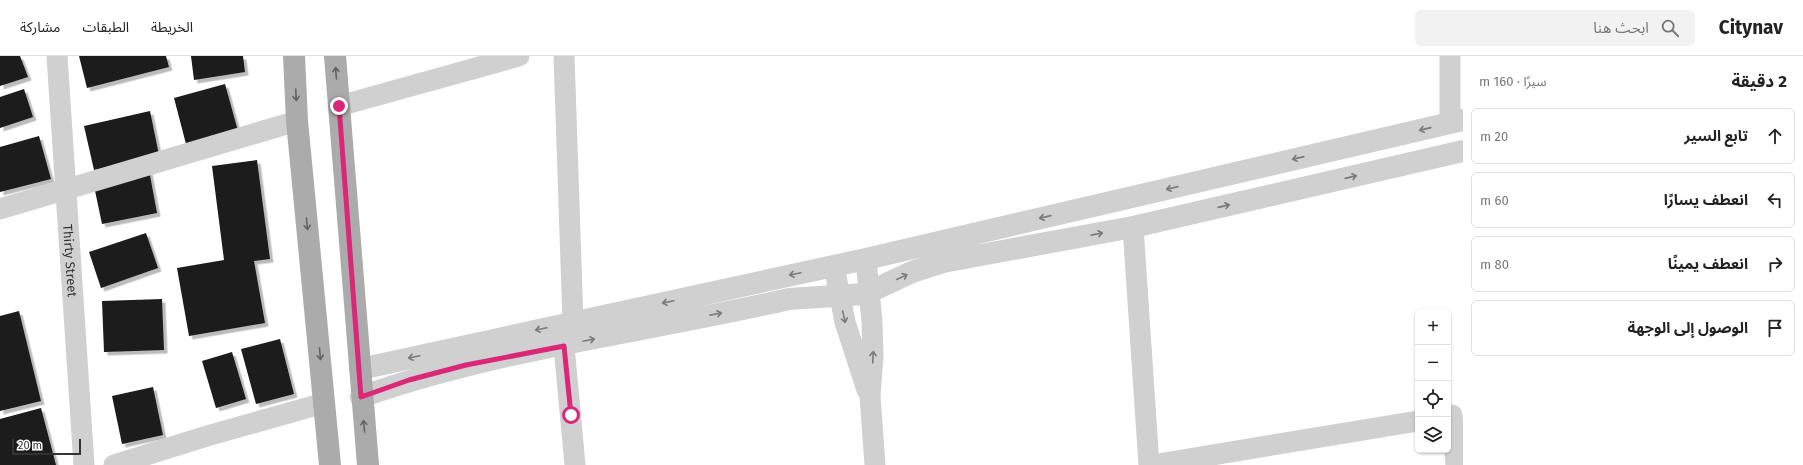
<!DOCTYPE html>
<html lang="ar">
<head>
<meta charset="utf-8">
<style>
  :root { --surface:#fff; --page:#f2f2f2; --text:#222; --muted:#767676; --line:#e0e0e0 }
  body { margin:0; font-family:"Fira Sans","Noto Sans Arabic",sans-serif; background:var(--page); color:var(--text); direction:rtl }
  .controls { position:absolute; right:12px; bottom:12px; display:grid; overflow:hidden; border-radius:6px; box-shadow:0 1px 3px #0004 }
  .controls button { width:36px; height:36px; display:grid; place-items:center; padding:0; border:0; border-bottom:1px solid var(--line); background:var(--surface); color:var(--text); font:20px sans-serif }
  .scale { position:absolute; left:12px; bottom:10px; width:69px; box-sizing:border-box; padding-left:4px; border:2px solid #333; border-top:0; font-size:11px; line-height:14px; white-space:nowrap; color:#333; -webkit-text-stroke:3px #fff; paint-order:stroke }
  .stop { position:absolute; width:12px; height:12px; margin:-9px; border:3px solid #db2777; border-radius:50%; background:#fff }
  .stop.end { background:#db2777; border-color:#fff; box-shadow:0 1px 4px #0008 }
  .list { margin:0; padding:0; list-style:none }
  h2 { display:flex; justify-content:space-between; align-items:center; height:52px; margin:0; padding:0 16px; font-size:17px }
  h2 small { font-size:13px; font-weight:400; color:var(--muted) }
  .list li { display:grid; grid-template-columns:26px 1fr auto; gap:12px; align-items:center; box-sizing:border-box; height:56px; margin:0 8px 8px; padding:0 8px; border:1px solid var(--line); border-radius:6px }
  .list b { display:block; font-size:15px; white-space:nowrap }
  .list em { font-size:13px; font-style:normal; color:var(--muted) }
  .icon { flex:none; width:22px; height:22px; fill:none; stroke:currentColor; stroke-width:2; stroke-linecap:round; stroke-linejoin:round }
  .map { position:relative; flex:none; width:1463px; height:409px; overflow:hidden; direction:ltr }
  header { display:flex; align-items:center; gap:24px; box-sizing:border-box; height:56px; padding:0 20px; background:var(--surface); border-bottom:1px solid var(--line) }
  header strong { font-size:19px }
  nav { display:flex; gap:22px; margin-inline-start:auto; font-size:14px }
  .search { width:280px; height:36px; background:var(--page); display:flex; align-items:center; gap:10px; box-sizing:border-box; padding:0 14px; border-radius:6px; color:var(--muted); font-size:15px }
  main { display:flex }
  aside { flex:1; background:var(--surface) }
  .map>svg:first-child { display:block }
</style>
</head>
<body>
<header>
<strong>Citynav</strong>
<div class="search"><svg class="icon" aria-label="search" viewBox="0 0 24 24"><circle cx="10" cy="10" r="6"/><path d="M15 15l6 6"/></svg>ابحث هنا</div>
<nav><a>الخريطة</a><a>الطبقات</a><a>مشاركة</a></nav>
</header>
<main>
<aside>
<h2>2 دقيقة<small>سيرًا · 160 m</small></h2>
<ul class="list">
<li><svg class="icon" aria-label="ahead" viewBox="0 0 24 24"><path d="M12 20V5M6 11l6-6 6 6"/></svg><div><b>تابع السير</b></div><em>20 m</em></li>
<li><svg class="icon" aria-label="left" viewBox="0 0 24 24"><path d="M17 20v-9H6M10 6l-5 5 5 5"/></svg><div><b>انعطف يسارًا</b></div><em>60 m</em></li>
<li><svg class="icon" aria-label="right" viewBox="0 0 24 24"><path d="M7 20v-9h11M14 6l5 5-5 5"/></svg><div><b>انعطف يمينًا</b></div><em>80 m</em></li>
<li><svg class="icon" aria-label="arrive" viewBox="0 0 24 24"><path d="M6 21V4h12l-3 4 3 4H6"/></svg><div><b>الوصول إلى الوجهة</b></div></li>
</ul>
</aside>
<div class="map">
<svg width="1463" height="409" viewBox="0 0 1463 409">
  <defs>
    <filter id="shadow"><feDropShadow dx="3.5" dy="3.5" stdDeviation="0" flood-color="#0004"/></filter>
  </defs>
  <rect width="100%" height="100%" fill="#fff"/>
  <path fill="#1a1a1a" filter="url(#shadow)" d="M0,0h20l8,21 -28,9z
    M79,0h87l3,11 -82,21z
    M191,0h52l2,16 -51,8z
    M225,28l13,47 -52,13 -12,-46z
    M24,33l9,28 -33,11v-31z
    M150,55l9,44 -65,15 -10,-44z
    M39,80l12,43 -51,13v-45z
    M257,104l13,99 -16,2 11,62 -76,13 -12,-68 47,-8 -12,-94z
    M149,114l8,43 -55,11 -8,-38z
    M146,177l12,35 -57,20 -12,-36z
    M162,243l2,51 -60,2 -2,-51z
    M19,255l22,90 -41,10v-95z
    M280,283l14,55 -38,10 -15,-55z
    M232,296l14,47 -30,9 -14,-47z
    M153,331l10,48 -41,9 -10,-48z
    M41,352l15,57h-56v-46z"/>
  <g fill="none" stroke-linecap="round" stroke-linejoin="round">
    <g stroke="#d0d0d0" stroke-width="21">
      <path id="s1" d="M57,0l27,409"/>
      <path d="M564,0l9,266"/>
      <path d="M1450,0v67"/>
      <path d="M339,50l180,-50"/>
      <path d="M0,153l297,-88"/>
      <path d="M1133,171l16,238"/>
      <path d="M866,203l6,63 1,34 -3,40 5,69"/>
      <path d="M834,210l11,56 22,68"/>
      <path d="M564,290l11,119"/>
      <path d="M1452,359l4,50"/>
      <path d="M114,409l93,-29 117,-33"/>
      <path d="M1152,409l266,-44"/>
    </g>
    <path stroke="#d0d0d0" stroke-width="22" d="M360,313l506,-110 597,-139
      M361,341c139,-49 286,-65 428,-98l76,-5 47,-22 31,-10 190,-35 330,-76"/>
    <path stroke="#ababab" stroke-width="22" d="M294,0l3,65 33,344
      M335,0l33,409"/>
  </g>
  <defs><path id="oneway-shaft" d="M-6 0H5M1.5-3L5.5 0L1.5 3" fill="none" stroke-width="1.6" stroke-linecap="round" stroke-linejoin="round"/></defs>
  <g stroke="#636363">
    <use href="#oneway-shaft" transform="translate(336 17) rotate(-94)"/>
    <use href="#oneway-shaft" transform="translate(296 39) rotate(87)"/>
    <use href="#oneway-shaft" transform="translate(307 168) rotate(85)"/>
    <use href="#oneway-shaft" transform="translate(320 298) rotate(85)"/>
    <use href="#oneway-shaft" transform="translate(364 370) rotate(-96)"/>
  </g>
  <g stroke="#7a7a7a">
    <use href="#oneway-shaft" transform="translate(1425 73) rotate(167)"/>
    <use href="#oneway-shaft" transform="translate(1298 102) rotate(167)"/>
    <use href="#oneway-shaft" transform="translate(1351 121) rotate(-13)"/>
    <use href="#oneway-shaft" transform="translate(1172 132) rotate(167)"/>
    <use href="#oneway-shaft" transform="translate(1224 150) rotate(-13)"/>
    <use href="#oneway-shaft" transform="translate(1045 161) rotate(167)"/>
    <use href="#oneway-shaft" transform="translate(1097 178) rotate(-11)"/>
    <use href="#oneway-shaft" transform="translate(795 218) rotate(168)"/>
    <use href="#oneway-shaft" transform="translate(902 221) rotate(-25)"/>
    <use href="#oneway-shaft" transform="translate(668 246) rotate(168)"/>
    <use href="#oneway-shaft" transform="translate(716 258) rotate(-11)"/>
    <use href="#oneway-shaft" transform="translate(844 261) rotate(77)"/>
    <use href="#oneway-shaft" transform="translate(541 273) rotate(168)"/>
    <use href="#oneway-shaft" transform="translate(589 284) rotate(-12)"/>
    <use href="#oneway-shaft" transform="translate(414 301) rotate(168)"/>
    <use href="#oneway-shaft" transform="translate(873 301) rotate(-87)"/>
  </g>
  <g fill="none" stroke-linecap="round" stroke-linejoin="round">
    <path stroke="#db2777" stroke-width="5" d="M339,50l22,291 48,-17 57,-15 98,-19 7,69"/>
  </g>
  <g text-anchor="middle" stroke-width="4" stroke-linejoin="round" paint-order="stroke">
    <g font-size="13" fill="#333" stroke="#fff">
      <text dy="5" stroke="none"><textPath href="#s1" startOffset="205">Thirty Street</textPath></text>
    </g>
  </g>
</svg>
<div class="controls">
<button>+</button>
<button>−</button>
<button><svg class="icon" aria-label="locate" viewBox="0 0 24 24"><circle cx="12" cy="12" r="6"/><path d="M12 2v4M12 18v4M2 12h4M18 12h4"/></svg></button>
<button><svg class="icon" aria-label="layers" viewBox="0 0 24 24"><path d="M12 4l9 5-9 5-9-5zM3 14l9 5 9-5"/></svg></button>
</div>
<div class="scale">20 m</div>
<div class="stop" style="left:571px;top:359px"></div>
<div class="stop end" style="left:339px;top:50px"></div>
</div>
</main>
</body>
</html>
